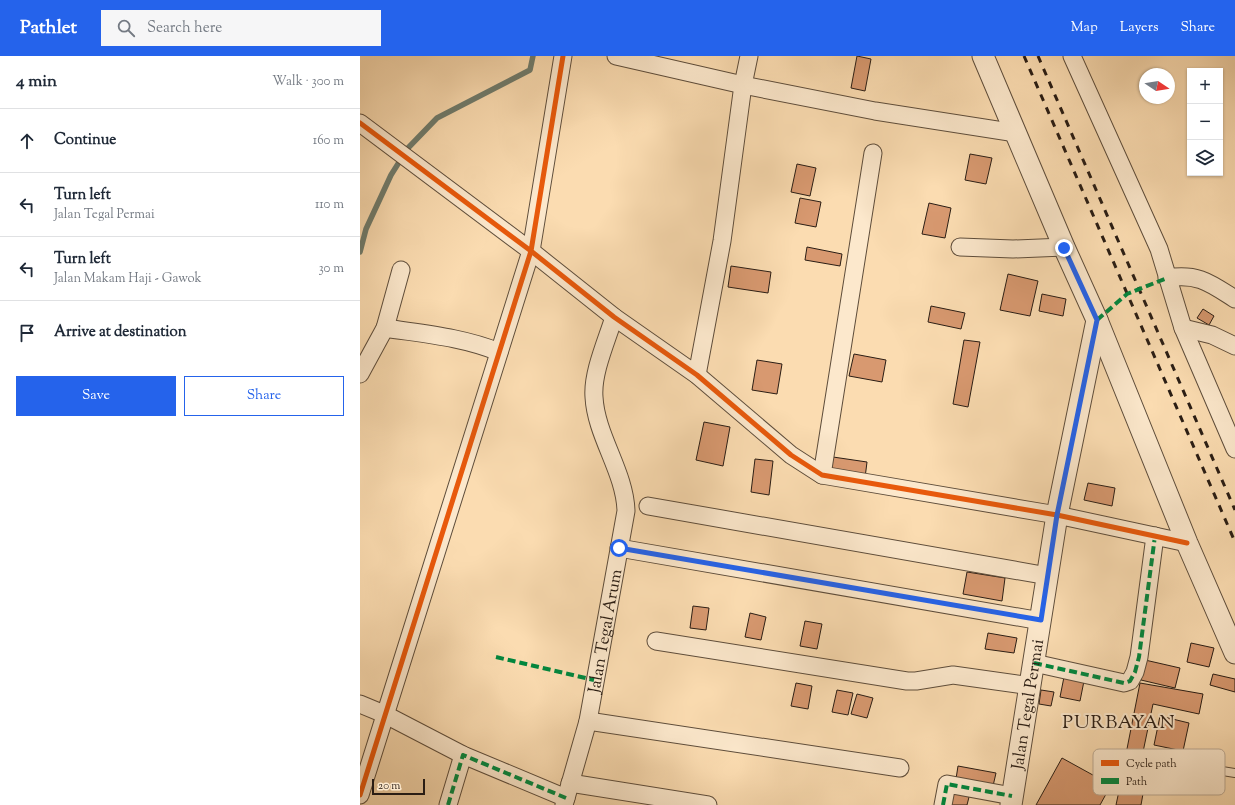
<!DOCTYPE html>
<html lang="en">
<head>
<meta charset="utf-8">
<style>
  :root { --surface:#fff; --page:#f6f6f7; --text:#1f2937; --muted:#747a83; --line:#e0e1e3; --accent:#2563eb }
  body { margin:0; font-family:"Sorts Mill Goudy",serif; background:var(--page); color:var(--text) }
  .controls { position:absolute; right:12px; top:12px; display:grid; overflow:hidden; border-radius:0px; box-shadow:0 1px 3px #0004 }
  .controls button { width:36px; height:36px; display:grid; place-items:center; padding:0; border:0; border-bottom:1px solid var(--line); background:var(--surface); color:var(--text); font:20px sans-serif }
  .compass { position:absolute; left:779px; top:12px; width:36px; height:36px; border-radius:50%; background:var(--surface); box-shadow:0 1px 3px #0004; rotate:102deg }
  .scale { position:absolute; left:12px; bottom:10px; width:53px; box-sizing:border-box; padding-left:4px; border:2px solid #2a1d14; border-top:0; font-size:11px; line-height:14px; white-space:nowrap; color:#2a1d14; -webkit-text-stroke:3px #fce8cc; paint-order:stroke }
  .stop { position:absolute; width:12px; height:12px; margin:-9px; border:3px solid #2563eb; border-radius:50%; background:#fff }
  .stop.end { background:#2563eb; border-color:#fff; box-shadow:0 1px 4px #0008 }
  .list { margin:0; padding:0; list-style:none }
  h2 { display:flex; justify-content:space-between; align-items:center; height:52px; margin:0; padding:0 16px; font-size:17px }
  h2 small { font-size:13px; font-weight:400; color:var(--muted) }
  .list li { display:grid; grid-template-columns:26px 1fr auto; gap:12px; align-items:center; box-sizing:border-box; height:64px; padding:0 16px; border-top:1px solid var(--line) }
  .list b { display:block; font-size:15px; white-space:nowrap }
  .list p { margin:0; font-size:13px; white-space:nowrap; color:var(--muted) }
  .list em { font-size:13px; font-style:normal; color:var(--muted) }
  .actions { display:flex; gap:8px; padding:12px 16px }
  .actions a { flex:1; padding:9px 0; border:1px solid var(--accent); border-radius:0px; text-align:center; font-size:14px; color:var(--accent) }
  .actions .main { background:var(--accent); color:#fff }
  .icon { flex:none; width:22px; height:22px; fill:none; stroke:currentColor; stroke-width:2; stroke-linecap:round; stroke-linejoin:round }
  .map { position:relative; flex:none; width:875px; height:749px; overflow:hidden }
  header { display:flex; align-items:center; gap:24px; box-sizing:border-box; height:56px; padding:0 20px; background:var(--accent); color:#fff }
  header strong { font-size:19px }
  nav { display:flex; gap:22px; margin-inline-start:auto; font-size:14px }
  .search { width:280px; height:36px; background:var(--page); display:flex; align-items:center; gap:10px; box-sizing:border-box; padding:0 14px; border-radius:0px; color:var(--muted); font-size:15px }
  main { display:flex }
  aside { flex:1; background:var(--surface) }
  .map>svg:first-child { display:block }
</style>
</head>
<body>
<header>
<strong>Pathlet</strong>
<div class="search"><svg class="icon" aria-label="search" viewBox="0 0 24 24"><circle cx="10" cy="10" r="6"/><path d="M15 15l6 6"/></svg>Search here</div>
<nav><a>Map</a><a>Layers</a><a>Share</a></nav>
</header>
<main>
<aside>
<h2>4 min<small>Walk · 300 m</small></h2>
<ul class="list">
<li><svg class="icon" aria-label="ahead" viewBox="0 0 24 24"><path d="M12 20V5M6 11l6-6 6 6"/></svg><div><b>Continue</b></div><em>160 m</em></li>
<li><svg class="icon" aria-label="left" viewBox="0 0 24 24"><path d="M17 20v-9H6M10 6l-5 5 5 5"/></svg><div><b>Turn left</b><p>Jalan Tegal Permai</p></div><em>110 m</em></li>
<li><svg class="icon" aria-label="left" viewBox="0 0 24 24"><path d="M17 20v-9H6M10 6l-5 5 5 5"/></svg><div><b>Turn left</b><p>Jalan Makam Haji - Gawok</p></div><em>30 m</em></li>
<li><svg class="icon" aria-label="arrive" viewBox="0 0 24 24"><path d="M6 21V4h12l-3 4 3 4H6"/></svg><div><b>Arrive at destination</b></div></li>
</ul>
<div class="actions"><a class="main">Save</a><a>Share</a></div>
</aside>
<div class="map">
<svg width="875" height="749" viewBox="0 0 875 749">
  <rect width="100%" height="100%" fill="#fbdcb1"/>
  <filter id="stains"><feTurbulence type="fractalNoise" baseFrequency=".005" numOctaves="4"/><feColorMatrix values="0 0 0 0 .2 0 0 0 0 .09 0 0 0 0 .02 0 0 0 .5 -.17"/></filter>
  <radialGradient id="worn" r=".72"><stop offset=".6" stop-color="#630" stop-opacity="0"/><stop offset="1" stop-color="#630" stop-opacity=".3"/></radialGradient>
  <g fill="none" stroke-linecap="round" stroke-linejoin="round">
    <path stroke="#707c6d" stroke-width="5.5" d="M0,196l6,-23 25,-54 17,-27 29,-30 93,-48 3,-14"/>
  </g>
  <path fill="#d89970" stroke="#2a1d14" d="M497,0l14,3 -6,32 -14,-3z
    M610,98l22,4 -6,26 -21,-4z
    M437,108l19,4 -6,28 -19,-4z
    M440,142l21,4 -5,25 -21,-4z
    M569,147l22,5 -6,30 -23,-4z
    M447,191l35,7 -2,12 -35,-6z
    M371,210l40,6 -3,21 -40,-6z
    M648,218l30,7 -8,35 -30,-6z
    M682,238l24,5 -3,17 -24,-5z
    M571,250l34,7 -4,16 -33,-7z
    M843,253l11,7 -5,9 -12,-7z
    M604,284l16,2 -12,65 -15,-3z
    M494,298l32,6 -4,22 -33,-6z
    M397,304l25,4 -5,30 -25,-4z
    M344,366l26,5 -7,39 -27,-6z
    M473,401l34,5 -2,16 -34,-6z
    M395,403l18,2 -4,34 -18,-3z
    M728,427l27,5 -3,18 -28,-6z
    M607,516l38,6 -3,23 -39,-7z
    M333,550l16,2 -3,22 -16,-2z
    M390,557l16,4 -5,23 -16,-3z
    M445,565l17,3 -5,25 -17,-3z
    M628,577l29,5 -3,15 -29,-4z
    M831,587l23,5 -5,19 -22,-5z
    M785,604l35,8 -5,20 -34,-8z
    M705,616l20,4 -5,25 -20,-4z
    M853,618l22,5v13l-25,-7z
    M436,627l16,3 -4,23 -17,-3z
    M780,627l63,11 -4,20 -46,-10 -10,48 34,6 -3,15 -50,-9z
    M477,634l16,3 -5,22 -16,-3z
    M681,634l13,2 -3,14 -12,-2z
    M497,638l16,4 -6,20 -16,-4z
    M800,660l29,7 -6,28 -29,-6z
    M702,702l49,27 -11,20h-64z
    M598,710l38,7 -3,13 -37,-7z
    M763,716l23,5 -5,28h-25z
    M593,734l17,3 -3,12h-18z"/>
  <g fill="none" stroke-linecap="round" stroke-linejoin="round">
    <defs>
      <path id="service" d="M819,708l56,9"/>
      <g id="minor">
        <path d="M256,0l127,29 132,26 141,22"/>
        <path d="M712,0l87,193 24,79 52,121"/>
        <path d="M0,67l171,128 83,66 83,58 94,80 31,20 235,40 130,28"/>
        <path d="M600,191l53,2 51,-2"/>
        <path d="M807,222c31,-5 43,5 68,21"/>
        <path d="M25,272c39,6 77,9 114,24"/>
        <path d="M823,272l29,7 23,11"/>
        <path d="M0,318l25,-46 16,-58"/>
        <path d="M337,319l25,-134 21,-156 6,-29"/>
        <path d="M462,419l51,-322"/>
        <path d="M288,450l400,70"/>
        <path d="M259,492l422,73"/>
        <path d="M296,585l251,40h9l37,-6 78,11"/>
        <path d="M674,607l90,20 6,-2 5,-9 4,-15 16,-121"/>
        <path d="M0,648l24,10 79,41 103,43"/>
        <path d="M228,665l312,47"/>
        <path d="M210,727l138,22"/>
        <path d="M0,739l171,-544 32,-195"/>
        <path d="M88,749l15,-50"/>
        <path id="s1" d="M204,749l24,-84 38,-210c-1,-39 -30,-75 -32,-114 -2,-24 13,-57 20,-80"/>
        <path d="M583,749l4,-21 65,12"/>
      </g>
      <g id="tertiary">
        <path d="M623,0l81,191 33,73 90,223 48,110"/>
        <path id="s2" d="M651,749l46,-290 40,-195"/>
      </g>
    </defs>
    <use href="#service" stroke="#5e4d3b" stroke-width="10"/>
    <use href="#minor" stroke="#5e4d3b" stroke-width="19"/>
    <use href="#tertiary" stroke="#5e4d3b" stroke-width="23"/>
    <use href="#service" stroke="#fce8cc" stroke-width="8"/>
    <use href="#minor" stroke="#fce8cc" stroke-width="17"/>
    <use href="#tertiary" stroke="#fce8cc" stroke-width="21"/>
    <path stroke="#2a1d14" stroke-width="3" stroke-dasharray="7 7" stroke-linecap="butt" d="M664,0l211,486
      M678,0l197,454"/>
    <path stroke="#00873e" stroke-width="4" stroke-dasharray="8 4" stroke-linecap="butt" d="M737,264l30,-26 40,-16
      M136,601l98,23
      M674,607l90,20 6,-2 5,-9 4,-15 16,-121
      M88,749l15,-50 103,43
      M583,749l4,-21 65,12"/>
    <defs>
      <path id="cycleway" d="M0,67l171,128 83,66 83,58 94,80 31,20 235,40 130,28
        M0,739l171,-544 32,-195"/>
    </defs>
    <use href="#cycleway" stroke="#fce8cc" stroke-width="8"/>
    <use href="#cycleway" stroke="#e8590c" stroke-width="5"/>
  </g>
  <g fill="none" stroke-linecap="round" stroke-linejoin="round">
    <path stroke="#2563eb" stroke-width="5" d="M259,492l422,72 16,-105 40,-195 -33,-72"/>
  </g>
  <g text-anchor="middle" stroke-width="4" stroke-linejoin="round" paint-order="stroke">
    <g font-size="17" fill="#2a1d14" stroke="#fce8cc">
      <text dy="6" stroke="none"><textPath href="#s1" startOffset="179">Jalan Tegal Arum</textPath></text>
      <text dy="6" stroke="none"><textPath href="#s2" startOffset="102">Jalan Tegal Permai</textPath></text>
    </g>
    <g font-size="19" letter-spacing="1" fill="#2a1d14" stroke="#fce8cc">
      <text x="759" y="672">PURBAYAN</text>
    </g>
  </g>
  <rect x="733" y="693" width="132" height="46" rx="6" fill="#fce8cc" stroke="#bdab95" stroke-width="1"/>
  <rect x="741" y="704" width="18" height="6" fill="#e8590c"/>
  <rect x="741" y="722" width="18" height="6" fill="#00873e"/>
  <g font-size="11" fill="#2a1d14">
    <text x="766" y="711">Cycle path</text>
    <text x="766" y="729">Path</text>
  </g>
  <rect width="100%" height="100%" filter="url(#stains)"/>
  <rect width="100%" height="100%" fill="url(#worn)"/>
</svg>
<div class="controls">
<button>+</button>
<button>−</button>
<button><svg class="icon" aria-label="layers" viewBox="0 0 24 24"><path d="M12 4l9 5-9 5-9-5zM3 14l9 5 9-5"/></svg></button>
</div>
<svg class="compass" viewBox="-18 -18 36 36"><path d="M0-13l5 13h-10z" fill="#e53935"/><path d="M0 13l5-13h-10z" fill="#747a83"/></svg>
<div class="scale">20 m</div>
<div class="stop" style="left:259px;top:492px"></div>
<div class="stop end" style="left:704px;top:192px"></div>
</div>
</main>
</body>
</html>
